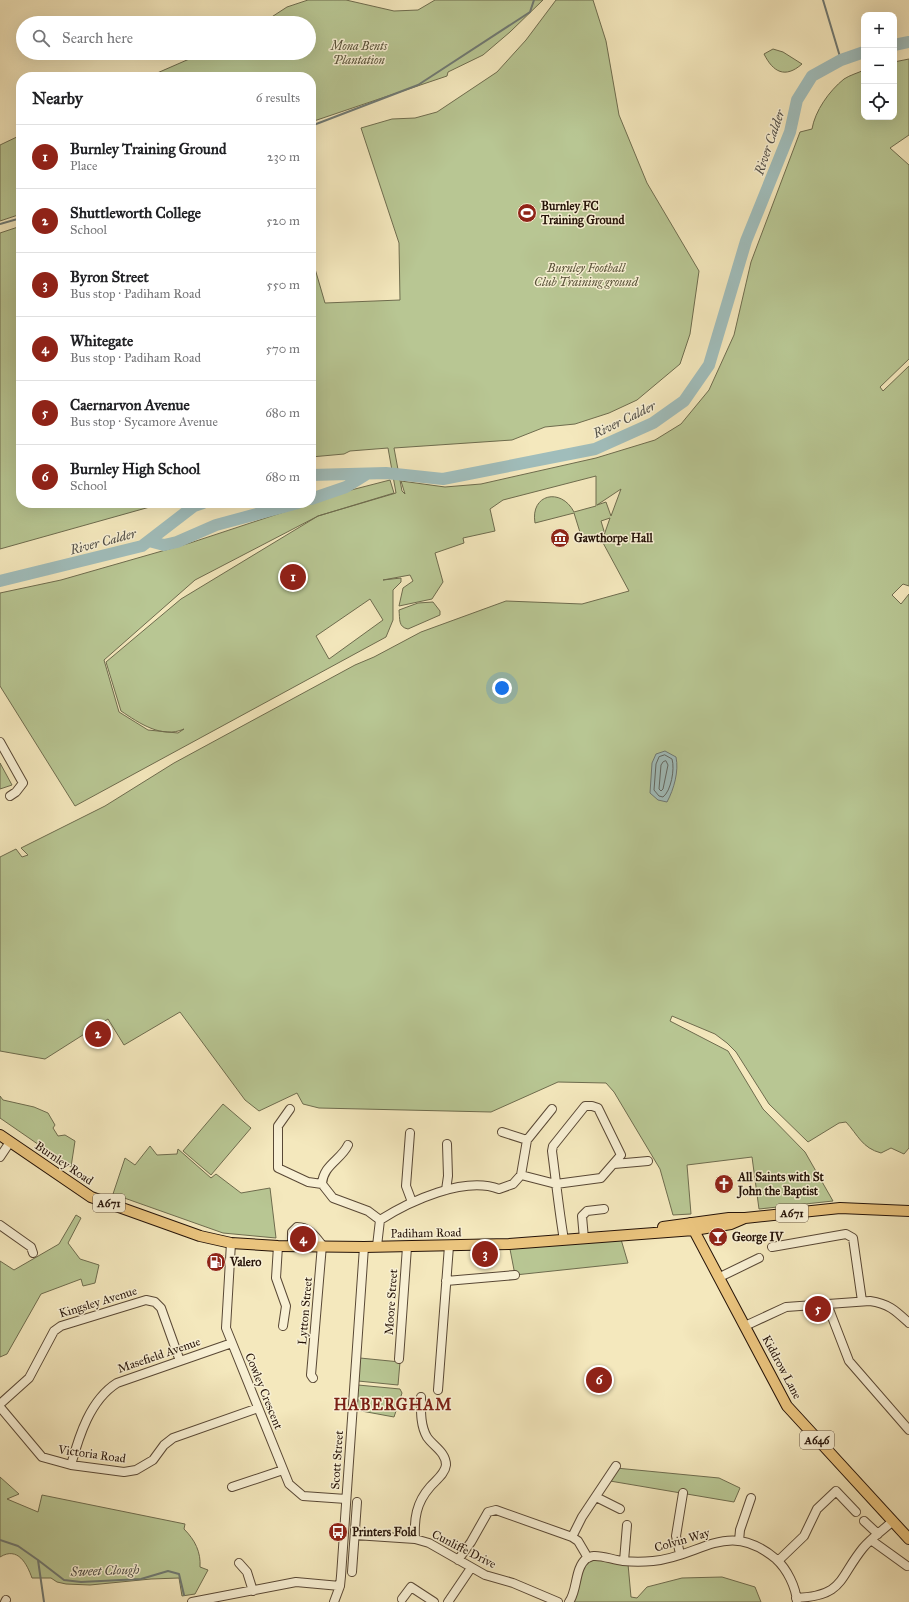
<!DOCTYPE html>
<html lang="en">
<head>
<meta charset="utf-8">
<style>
  :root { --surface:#fff; --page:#f2f2f2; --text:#202124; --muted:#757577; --line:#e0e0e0; --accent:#8f2418 }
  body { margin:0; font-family:"IM FELL Great Primer",serif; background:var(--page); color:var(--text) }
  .controls { position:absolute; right:12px; top:12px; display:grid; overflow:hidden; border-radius:8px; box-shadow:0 4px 16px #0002 }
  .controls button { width:36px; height:36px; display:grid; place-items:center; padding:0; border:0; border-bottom:1px solid var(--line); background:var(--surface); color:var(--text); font:20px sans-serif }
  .you { position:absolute; left:502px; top:688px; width:14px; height:14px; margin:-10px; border:3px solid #fff; border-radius:50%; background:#1a73e8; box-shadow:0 0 0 6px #1a73e833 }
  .badge { display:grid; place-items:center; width:26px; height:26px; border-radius:50%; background:var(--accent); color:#fff; font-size:13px; font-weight:700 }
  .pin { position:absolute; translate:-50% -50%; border:2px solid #fff; box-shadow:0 1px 4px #0006 }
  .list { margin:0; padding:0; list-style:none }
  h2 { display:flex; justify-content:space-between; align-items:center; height:52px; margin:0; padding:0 16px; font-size:17px }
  h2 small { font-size:13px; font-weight:400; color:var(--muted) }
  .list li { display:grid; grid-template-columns:26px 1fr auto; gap:12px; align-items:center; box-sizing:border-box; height:64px; padding:0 16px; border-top:1px solid var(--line) }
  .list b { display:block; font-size:15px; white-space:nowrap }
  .list p { margin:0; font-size:13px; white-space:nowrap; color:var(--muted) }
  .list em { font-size:13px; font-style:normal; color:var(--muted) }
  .icon { flex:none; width:22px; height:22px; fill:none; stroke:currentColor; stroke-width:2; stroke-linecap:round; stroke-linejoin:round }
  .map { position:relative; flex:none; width:909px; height:1602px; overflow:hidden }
  .search { position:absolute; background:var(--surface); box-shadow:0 4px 16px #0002; left:16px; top:16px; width:300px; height:44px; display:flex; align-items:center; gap:10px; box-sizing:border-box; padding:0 14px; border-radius:22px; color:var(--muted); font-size:15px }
  .panel { position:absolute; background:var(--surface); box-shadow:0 4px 16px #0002; left:16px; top:72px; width:300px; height:436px; border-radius:16px }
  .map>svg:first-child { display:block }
</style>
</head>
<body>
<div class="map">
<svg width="909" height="1602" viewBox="0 0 909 1602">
  <rect width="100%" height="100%" fill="#f4e8bd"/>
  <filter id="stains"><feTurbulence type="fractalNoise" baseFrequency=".005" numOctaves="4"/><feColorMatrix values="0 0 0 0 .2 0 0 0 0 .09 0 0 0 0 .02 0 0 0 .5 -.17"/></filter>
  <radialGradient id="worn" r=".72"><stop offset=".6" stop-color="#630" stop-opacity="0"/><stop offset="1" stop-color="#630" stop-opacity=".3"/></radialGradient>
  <path fill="#b8c693" stroke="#6e6c4e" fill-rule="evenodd" d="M308,0h38l48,11 24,-1 17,-10h108l-33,32 -27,23 -35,17 -1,4 -136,46v-45h-163l55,-24h106v-30h-53l11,-3 20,-13z
    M556,0h37l13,41 13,74 28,68 52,88 -9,63 -10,30 -43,36 -28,13 -34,11 -30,3 -33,13 -118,8 8,43 3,3 -4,-13 44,6 36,-3 115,-26 59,-18 26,-16 28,-34 25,-55 17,-73 49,-130 12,-3c3,-18 17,-38 32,-50 6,-4 14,-6 20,-9v47h30v-55l15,-3v76l-19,13 19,17v194l-29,28 3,4 26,-25v220l-6,-2 -11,11 9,9 8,-10v554l-5,6 -13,-6 -10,5c-19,-5 -23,-18 -35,-31l-7,1 -31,19 -39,-38 -33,-52 -9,-9 -12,-9 -43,-18 -2,5 58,30 35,58 42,43 28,49 -74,8 -7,-52 -65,8 4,49 -18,1 -13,-46 -46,-77 -8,-9 -48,-1 -67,30 -172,-4 -16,-4 -6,-11 -38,18 -14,-11 -65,-88 -56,33 -16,-26 -63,40 -45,-8v-194l16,-8 6,8 6,-2 -7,-7 84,-42 69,-43 181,-98 19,-8 47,-25 85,-31 76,3 47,-13 -27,-50 8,-23 -9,3 3,10 -3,7 -18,4 -9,-29 -39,10c-5,-29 26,-36 39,-11l22,-6v-30l-93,24 -13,9 5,22 -32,7 1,5 -29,10 8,29 -11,17 -33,7 4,-18 10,-7 -3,-6 -27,5 18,-2v4l-8,8v30l-7,17 -311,169 -75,-120v-93l61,-13 129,-37 121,-40 13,-6 66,-17 4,13 -76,23 -123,64 -91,80 15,52 29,18 30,3 6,-4c-22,10 -45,-6 -63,-18l-15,-49 75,-63 137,-83 78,-23 -8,-45 -38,3 -6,3 -33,3v-202l14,48 75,-3 -1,-57 -38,-115 31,-9 23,-1 22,-6 60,-40 29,-32zM621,489l-10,27 -5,-14 -9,3zM370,599l13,21 -54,39 -13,-23z
    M773,49l10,3 19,12c-17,15 -29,8 -38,-10z
    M21,135v79l-21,7v-76z
    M21,226v277h143l-164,46v-316z
    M433,602l7,9v4l-32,14c-10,-2 -8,-10 -9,-19l19,-7z
    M0,763l12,22 -12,4z
    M0,1096l3,4 31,7 14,6 7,12 -2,3 5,8 7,-1 10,6 -4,26 -71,-49z
    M223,1104l28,24 -40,47 -28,-24z
    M150,1146l7,9 20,-1 1,-5 33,29 5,-4 25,19 29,-5 6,50 -53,-5 -110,-39 12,-36 10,7z
    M76,1215l5,3 -13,25 12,16 19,6 -4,18 -12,3 -2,-7 -40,15 -34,60 -7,3v-96l14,9 45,-26z
    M620,1236l8,27 -113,12 -6,-31z
    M360,1358l40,4 -2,23 -40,-4z
    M358,1385l42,4 2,4 -8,24 -38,-7z
    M616,1468l103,10 21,10 -6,14 -124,-21z
    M0,1477l19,17 -12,5 31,13 4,-17 143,29 -1,5c11,11 17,23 16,38l8,3 -13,24 -13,2 -3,-18 -28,1 -61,6 -24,-1 -9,-2 -6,-4h-19c-5,-14 -14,-32 -32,-21z
    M588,1558l40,6 3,33 6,1 10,-11 35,-9 40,-1 33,10 6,15h-191z"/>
  <path fill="#a0bdbb" stroke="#6f7973" d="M665,751l11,6c3,14 -2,32 -9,45l-9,-2 -8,-7 2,-30 4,-9z"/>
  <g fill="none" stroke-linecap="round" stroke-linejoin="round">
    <path stroke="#626862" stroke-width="1" d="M665,755l7,4c3,10 -1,32 -9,38l-4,-1 -5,-6 2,-26 3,-7z
      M666,761l2,4 -5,24 -2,2 -2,-2 2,-24 2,-3z"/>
    <path stroke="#6f7973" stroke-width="2" d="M823,0l18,60
      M311,126l107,-41 112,-73 4,-12
      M0,224l21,-6
      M182,503l3,10
      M0,1540l18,6 20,14 6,42
      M38,1560l26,20 17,2 60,-3 27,-8 11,3 5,21"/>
    <path stroke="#a0bdbb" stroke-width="12" d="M894,45l15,-3
      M311,475l75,-2 57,6 152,-30 58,-26 31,-22 25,-36 37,-124 44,-109 7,-32 15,-24 29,-16 23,-8
      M311,499l35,-12 21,-13
      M149,541l15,4 13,-3 39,-17 82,-22
      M0,581l142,-35 52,-40 9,-3"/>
    <defs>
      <path id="minor" d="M0,742l23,41 -7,9 -6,4
        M290,1109l-12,17v42l30,14 14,2
        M502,1132l25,8
        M410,1133l-4,53 6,16
        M0,1157l10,-15
        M614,1164l34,-3
        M521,1175l35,9 45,-6 20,-23 -23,-47 -6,-2h-7l-32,40 -1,5c4,30 7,60 12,89
        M322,1184l11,14 35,13 12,9
        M322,1184c1,-19 19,-24 26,-39
        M446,1190l2,-14 -1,-32
        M0,1225l31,22 2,6
        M584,1239l-2,-23 5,-5 17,-2
        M231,1243l-5,85 63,156 14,12 43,3
        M278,1246l-2,32 10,28 -3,20
        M292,1246v-14l5,-5c12,0 18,9 25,18l-11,130 2,3
        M377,1246l3,-26c30,-19 84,-44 119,-31l14,-5 8,-9 6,-35 25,-31
        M772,1247l74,-13 7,4 9,63
        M720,1277l39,-19
        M446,1281l69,-6
        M827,1304l22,57 60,69
        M745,1326l41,-19 84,-6c19,3 25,9 39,22
        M399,1359l8,-112
        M438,1390l11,-144
        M0,1404l29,-26 25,-47 7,-5 85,-26 9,2 6,6 19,53
        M0,1407l42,50 29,8 53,7 12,-2 17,-10 11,-15 9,-7 85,-30
        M71,1465c8,-29 19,-65 46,-82l115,-40
        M232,1487l51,-17
        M596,1497l24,12
        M864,1521l14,13
        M355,1535l60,4 14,4 56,32 28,8 45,19
        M572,1537l10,-20 34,-51
        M415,1539c-1,-20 1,-36 15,-52 6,-7 15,-13 16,-22 0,-13 -13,-19 -19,-28 -7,-12 -6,-27 -6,-40
        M871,1540l36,26
        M739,1541l1,-11 11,-32
        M680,1554l-4,-18 7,-43
        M458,1560l13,-18 17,-30 8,-2 76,27 6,4 10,17
        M624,1561l3,-36
        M778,1561l26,-25 13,-27 19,-18 20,21
        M239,1563l8,9 6,19
        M352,1572l5,-70
        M796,1598c48,-2 42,-19 67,-50 8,-10 20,-18 30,-27
        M402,1599l9,-12 23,15
        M5,1602l1,-2
        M192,1602l104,-20 44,4
        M334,1602l6,-16 1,-10 23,-329
        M448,1602l23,-34
        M569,1602c9,-12 5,-34 18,-44 1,0 5,-2 6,-2 9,-1 20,4 30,5 10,1 20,1 30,0 48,-4 74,-43 123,-2 11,10 20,28 21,43"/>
      <path id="major" d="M0,1135l91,62 109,39 31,7 47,3 86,1 145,-3 185,-14 37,-6 14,-6
        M690,1223l97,183 122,133
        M663,1227l66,-9h16l95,-10 69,3"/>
    </defs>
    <use href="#minor" stroke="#594835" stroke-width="10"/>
    <use href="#major" stroke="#251308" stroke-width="12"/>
    <use href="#minor" stroke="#f8f0d4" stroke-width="8"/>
    <use href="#major" stroke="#eac47e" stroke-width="10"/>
  </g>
  <defs>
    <symbol id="stadium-disc" viewBox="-11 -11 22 22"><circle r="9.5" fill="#8f2418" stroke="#f8f0d4"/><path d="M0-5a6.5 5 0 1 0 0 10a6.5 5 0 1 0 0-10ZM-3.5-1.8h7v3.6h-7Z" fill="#fff"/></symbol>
    <symbol id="museum-disc" viewBox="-11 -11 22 22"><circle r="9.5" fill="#8f2418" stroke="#f8f0d4"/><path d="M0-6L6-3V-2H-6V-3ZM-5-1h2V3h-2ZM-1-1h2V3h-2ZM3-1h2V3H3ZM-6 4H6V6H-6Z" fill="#fff"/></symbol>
    <symbol id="church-disc" viewBox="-11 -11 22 22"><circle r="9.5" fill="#8f2418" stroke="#f8f0d4"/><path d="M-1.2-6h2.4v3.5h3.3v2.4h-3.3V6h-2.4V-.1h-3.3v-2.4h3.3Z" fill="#fff"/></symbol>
    <symbol id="bar-disc" viewBox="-11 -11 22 22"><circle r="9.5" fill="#8f2418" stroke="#f8f0d4"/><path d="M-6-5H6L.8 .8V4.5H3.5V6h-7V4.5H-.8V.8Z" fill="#fff"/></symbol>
    <symbol id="fuel-disc" viewBox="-11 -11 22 22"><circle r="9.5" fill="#8f2418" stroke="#f8f0d4"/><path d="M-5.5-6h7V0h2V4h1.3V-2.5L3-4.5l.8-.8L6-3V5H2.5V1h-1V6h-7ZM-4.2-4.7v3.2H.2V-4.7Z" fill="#fff"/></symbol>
    <symbol id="bus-disc" viewBox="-11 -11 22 22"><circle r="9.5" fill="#8f2418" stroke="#f8f0d4"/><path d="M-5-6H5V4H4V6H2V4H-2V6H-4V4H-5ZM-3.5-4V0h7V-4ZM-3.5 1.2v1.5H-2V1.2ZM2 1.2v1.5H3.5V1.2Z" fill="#fff"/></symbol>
  </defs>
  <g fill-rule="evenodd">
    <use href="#stadium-disc" x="516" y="202" width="22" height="22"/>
    <use href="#museum-disc" x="549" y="527" width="22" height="22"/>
    <use href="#church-disc" x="713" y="1173" width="22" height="22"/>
    <use href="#bar-disc" x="707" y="1226" width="22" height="22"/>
    <use href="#fuel-disc" x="205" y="1251" width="22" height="22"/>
    <use href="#bus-disc" x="327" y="1521" width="22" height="22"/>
  </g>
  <g text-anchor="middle" stroke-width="3" stroke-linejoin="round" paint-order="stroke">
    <g fill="#f8f0d4" stroke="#645545" stroke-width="1">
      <rect x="93" y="1194" width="32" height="18" rx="3"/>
      <rect x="776" y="1204" width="32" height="18" rx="3"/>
      <rect x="800" y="1431" width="34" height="18" rx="3"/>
    </g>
    <g font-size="11" font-weight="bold" fill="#251308">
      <text x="109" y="1207">A671</text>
      <text x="792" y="1217">A671</text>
      <text x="817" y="1444">A646</text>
    </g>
    <g font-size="12" font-style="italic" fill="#585239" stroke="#f8f0d4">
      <text x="359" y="50">Mona Bents<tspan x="359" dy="14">Plantation</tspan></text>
      <text x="586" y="272">Burnley Football<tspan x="586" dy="14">Club Training ground</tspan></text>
    </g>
    <g font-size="12" font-weight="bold" fill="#251308" stroke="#f8f0d4" text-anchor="start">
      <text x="541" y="210">Burnley FC<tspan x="541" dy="14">Training Ground</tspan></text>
      <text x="574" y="542">Gawthorpe Hall</text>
      <text x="738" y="1181">All Saints with St<tspan x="738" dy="14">John the Baptist</tspan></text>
      <text x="732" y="1241">George IV</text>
      <text x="230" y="1266">Valero</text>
      <text x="352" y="1536">Printers Fold</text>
    </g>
    <g font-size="12" fill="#251308" stroke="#f8f0d4">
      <text transform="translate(64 1163) rotate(34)" y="4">Burnley Road</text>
      <text transform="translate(426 1233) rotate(-1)" y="4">Padiham Road</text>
      <text transform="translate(98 1302) rotate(-17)" y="4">Kingsley Avenue</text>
      <text transform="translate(391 1302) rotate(-86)" y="4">Moore Street</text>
      <text transform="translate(305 1311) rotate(-85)" y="4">Lytton Street</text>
      <text transform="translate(159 1355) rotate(-19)" y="4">Masefield Avenue</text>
      <text transform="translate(782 1367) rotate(62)" y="4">Kiddrow Lane</text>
      <text transform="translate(264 1391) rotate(68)" y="4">Cowley Crescent</text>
      <text transform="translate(92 1454) rotate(8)" y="4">Victoria Road</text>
      <text transform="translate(337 1460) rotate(-86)" y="4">Scott Street</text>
      <text transform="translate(682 1540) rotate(-16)" y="4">Colvin Way</text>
      <text transform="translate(464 1549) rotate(27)" y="4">Cunliffe Drive</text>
    </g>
    <g font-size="13" font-style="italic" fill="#504e47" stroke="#f8f0d4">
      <text transform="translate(769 142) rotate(-71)" y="5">River Calder</text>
      <text transform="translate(624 419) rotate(-26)" y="5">River Calder</text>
      <text transform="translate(103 541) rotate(-15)" y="5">River Calder</text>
      <text transform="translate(105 1570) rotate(-2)" y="5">Sweet Clough</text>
    </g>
    <g font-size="16" font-weight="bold" letter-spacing="1" fill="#7a1f14" stroke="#f8f0d4">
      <text x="393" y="1410">HABERGHAM</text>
    </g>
  </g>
  <rect width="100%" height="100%" filter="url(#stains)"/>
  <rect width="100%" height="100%" fill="url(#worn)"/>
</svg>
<div class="controls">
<button>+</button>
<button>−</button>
<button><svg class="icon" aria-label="locate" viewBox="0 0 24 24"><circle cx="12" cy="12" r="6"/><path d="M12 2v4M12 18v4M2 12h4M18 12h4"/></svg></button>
</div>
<div class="you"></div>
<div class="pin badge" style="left:293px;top:577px">1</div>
<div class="pin badge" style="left:98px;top:1034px">2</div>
<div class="pin badge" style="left:485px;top:1254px">3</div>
<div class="pin badge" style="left:303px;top:1239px">4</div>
<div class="pin badge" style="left:818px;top:1309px">5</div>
<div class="pin badge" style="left:599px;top:1380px">6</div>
<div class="search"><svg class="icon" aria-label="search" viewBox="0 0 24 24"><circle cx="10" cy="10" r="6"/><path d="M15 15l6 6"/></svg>Search here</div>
<section class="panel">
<h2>Nearby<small>6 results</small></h2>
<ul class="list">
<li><span class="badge">1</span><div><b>Burnley Training Ground</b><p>Place</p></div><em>230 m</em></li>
<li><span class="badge">2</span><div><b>Shuttleworth College</b><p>School</p></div><em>520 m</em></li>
<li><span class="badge">3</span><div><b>Byron Street</b><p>Bus stop · Padiham Road</p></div><em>550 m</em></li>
<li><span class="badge">4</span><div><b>Whitegate</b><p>Bus stop · Padiham Road</p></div><em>570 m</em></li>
<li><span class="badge">5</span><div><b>Caernarvon Avenue</b><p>Bus stop · Sycamore Avenue</p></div><em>680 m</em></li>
<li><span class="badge">6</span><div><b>Burnley High School</b><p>School</p></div><em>680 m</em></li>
</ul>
</section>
</div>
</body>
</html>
